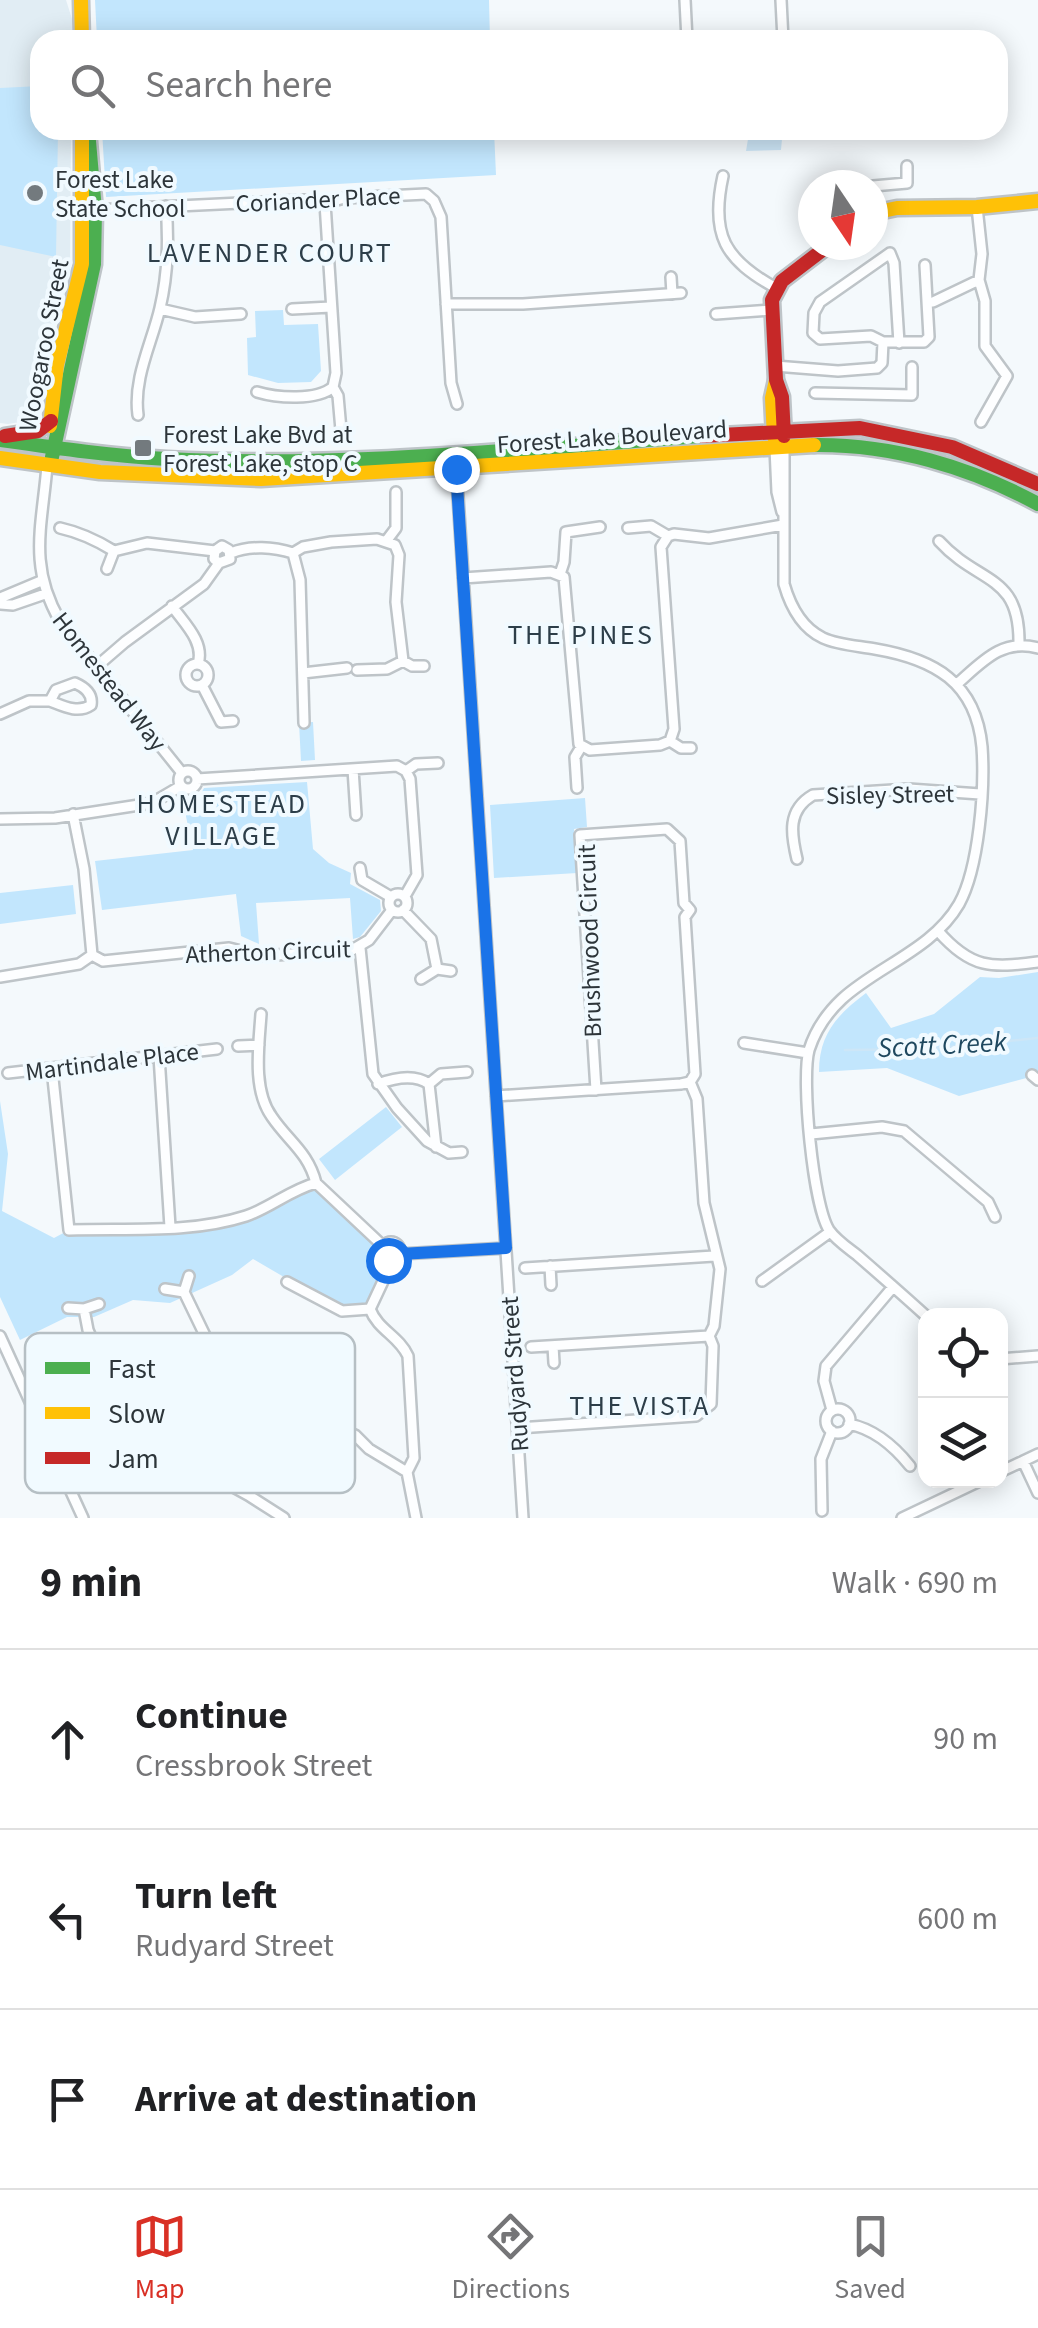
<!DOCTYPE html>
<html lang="en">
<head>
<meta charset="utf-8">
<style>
  :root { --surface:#fff; --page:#f6f6f6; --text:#202124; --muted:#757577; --line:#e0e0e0; --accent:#d93025 }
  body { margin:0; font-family:"Source Sans 3",sans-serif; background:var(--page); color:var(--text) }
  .controls { position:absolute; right:30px; bottom:30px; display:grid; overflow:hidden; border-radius:20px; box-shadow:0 5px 25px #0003 }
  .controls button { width:90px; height:90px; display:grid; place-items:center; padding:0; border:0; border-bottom:2px solid var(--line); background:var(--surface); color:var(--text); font:50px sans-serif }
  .compass { position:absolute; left:798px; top:170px; width:90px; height:90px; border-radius:50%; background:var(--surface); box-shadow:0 5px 25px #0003; rotate:167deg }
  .stop { position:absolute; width:30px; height:30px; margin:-22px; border:8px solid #1a73e8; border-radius:50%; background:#fff }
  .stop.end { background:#1a73e8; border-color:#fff; box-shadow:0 2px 10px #0008 }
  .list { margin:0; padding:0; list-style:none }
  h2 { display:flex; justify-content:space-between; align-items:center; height:130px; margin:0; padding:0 40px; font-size:42px }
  h2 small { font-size:32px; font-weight:400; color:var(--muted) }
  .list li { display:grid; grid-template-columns:65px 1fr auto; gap:30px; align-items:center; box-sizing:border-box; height:180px; padding:0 40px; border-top:2px solid var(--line) }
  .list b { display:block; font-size:38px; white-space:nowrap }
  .list p { margin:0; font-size:32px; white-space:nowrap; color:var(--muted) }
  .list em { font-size:32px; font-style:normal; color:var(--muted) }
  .icon { flex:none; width:55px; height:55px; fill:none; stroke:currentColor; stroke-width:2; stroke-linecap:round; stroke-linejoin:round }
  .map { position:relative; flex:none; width:1038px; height:1518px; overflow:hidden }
  .search { position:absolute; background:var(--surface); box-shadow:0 5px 25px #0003; left:30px; right:30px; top:30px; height:110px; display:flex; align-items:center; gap:25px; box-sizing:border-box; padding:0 35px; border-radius:30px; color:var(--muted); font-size:38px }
  .sheet { height:670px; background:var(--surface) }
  nav { display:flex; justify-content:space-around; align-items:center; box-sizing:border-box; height:140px; border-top:2px solid var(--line); background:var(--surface); font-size:28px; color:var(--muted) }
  nav a { display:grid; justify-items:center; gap:5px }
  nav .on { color:var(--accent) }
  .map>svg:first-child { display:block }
</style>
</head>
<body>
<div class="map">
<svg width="1038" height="1518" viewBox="0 0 1038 1518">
  <rect width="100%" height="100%" fill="#f4f9fc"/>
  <path fill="#e1edf4" d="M0,0h66l6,19v21h-32v90h31l-1,147 -21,66 -11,12 -6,28v37l-24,4 -8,-1z"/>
  <path fill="#c2e6fd" d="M95,0h394l1,40h-393z
    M40,86v44h18l-2,127 -56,-12v-157z
    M102,130h392l2,45 -390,22z
    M283,310l1,15 34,-1 3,47 -10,11 -33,1 -30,-8 -1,-37 9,-1 -1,-26z
    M313,722l2,38 -14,1 -2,-38z
    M307,782l6,67 16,14 22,10 -1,11 30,16 1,11 -21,26 -7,2 -3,-41 -94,5 3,41 -18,-8 -5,-42 -134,16 -7,-49 98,-11 -10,-48 15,-3 6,-11z
    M585,798l2,29 -13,2 3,44 -83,5 -4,-73z
    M73,885l3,29 -76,10v-31z
    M1038,972v101l-4,3 -75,20 -72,-28 -68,4c0,-38 18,-57 47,-79l25,35 43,-14 46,-37 19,1z
    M0,1101l8,53 -6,57 52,27 15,-8 101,-3 80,-12 66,-32 73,69 -4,25 -15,32 -23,3 -60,-30 -3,-5 -31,-18 -21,16 -62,28 -37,-3 -39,17h-27l-47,23 -20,-43z
    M386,1107l16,20 -67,53 -16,-21z"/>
  <path fill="#cde6f7" d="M778,134l4,5 -1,11 -35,1 2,-12z"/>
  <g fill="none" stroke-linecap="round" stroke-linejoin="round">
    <path stroke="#cde6f7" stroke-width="2.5" d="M845,1050l83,-1 110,-11"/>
    <defs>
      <path id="street" d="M685,0l2,40
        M781,0l2,40
        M723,176c-13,59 2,84 53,112
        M873,186l34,-3v-17
        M977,207l5,47 -3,26 6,21v45l22,30 -26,46
        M95,210l209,-10 21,3 20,-5 81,-4 8,7 7,16 10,166 6,21
        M671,277l1,17
        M933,302l46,-22
        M446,304h77l158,-11
        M160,309l35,8 46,-3
        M292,309l39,-2
        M716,314l55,-4
        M899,343l-5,-80 -4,-10 -70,49 -6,11 -1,20 7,6 51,-3 12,6h41l5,-5 -4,-72
        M775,366l63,5 39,-3 5,-5 1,-21
        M333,387l5,9 3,34
        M257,392c20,6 60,9 76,-5l3,-14 -11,-170
        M815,393l97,2v-28
        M138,415c-5,-37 14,-72 22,-107 8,-34 9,-67 6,-102
        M775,448l2,44 5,20
        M784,448v136c6,21 18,44 39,54 15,7 36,8 52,11 59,10 101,33 107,98 3,42 -3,121 -23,157 -26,45 -81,62 -117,95 -15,14 -27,32 -33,51 -8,29 4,155 20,180 7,10 19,18 28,25 23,20 46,40 69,61
        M456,465l67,1053
        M47,466c-5,60 -19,100 13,155l122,152
        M60,528c18,4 38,13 54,23l-7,18
        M628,528l23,-2 17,10
        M387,540l9,-12v-36
        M939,541c40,44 81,32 80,103
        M114,551l33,-8 68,8 7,-5 7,4 1,9 -11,4 -5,-4 1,-8
        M231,553c19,-8 43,-6 62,0l10,-6 28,-5 46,-3 18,6 4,10 -3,47 7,59
        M293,553l7,27 4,143
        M560,574l4,-12 2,-30 34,-5
        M463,578l88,-6 13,5 15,167 11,6 70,-5 10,-4 4,-12 -13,-182 7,-11 6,-2 35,4 74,-13
        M0,598l41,-17
        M0,604l13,1 32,-11
        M172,606c12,17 33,36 26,58
        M186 675a11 11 0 1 1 22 0a11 11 0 1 1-22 0Z
        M96,667l29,-25 79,-58 15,-21
        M357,670l30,-1 16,-8 9,5h12
        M303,673l44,-5
        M75,683c9,4 18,10 16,22 -13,9 -28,1 -41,-4l6,-11z
        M957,684c25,-22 45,-46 81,-36
        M203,687l18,35 12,-1
        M0,714l29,-13h21
        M670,741l11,7h10
        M353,769l3,46
        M406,771l10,-7 22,-1
        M179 780a9 9 0 1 1 18 0a9 9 0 1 1-18 0Z
        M197,779l200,-13 9,5 4,8 7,96 -12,21
        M577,788l-2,-31 6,-10
        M73,814l11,55 8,86 11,6 126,-13 32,8 91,-6 17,-10 23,-30
        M0,819l55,-1 97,-15 29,-17
        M797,859c-6,-25 -10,-49 16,-64l96,-6 71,5
        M360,868l2,12 29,17
        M389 903a9 9 0 1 1 18 0a9 9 0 1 1-18 0Z
        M403,910l28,29 6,30
        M938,931c33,38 53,37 100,31
        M360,948l13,126 24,34 30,33 22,12 13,-1
        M0,977l79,-13 13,-9
        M421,979l16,-10 14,2
        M261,1014c-2,31 -9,76 11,103 17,25 36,35 44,66
        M744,1043l64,10
        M238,1046l21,-1
        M159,1056l11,171
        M52,1069l17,161c58,-2 121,4 177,-14 24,-8 44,-26 70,-33
        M8,1073l209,-24
        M1032,1075l6,5
        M378,1084c16,-6 37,-10 51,0l7,63
        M429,1084l12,-10 26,-2
        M496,1096l185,-12 9,-2 5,-8 -10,-157 5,-7 -6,-7 -4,-62 -13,-12 -87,6 16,255
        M811,1134l71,-7 22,4 84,71 7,15
        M316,1183l67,63
        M382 1251a9 9 0 1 1 18 0a9 9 0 1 1-18 0Z
        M400,1254l106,-6
        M388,1260l-3,17 -15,32c8,21 29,27 38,47l6,102 -7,14
        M550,1266l1,19
        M525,1268l189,-12
        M762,1281l68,-49
        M287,1282l55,29 28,-2
        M165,1289l19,3 5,-16
        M184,1292l29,60 17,18 66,38 59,27 14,14 38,23 9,46
        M68,1308l16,1 15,-5
        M84,1309l4,21 44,101 116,64 36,23
        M0,1336l83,182
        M553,1346l1,17
        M531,1347l178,-11
        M1000,1359l38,-3
        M826 1421a12 12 0 1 1 24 0a12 12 0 1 1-24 0Z
        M832,1410l-8,-29 2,-15 67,-79
        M849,1424c25,5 45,22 61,42
        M518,1428l178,-12 15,-12 2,-58 -4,-10 5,-10 6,-57 -16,-66 -7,-104 -7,-17
        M1023,1461l15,32
        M1000,1472l38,-18
        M822,1511l-1,-52 11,-28
        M902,1518l80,-38"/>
      <path id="fast" d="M0,440c56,8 111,16 167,19 178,9 357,-10 534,-23
        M814,445c78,-1 156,22 224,59
        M52,457l42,-193 1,-54 -7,-80"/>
      <path id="slow" d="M81,0l1,40
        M873,213l24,-5 80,-1 61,-6
        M50,426l7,-61 25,-101v-128
        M774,437l-2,-39 4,-18
        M0,458l100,14 161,7 553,-34"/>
      <path id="jam" d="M5,436l33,-5 13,-10
        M701,436l159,-8 92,19 86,37
        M784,436l-2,-39 -6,-17 -4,-80 10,-19 47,-36"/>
    </defs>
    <use href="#street" stroke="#bec4c8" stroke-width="14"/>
    <use href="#fast" stroke="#bec4c8" stroke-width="19"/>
    <use href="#slow" stroke="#bec4c8" stroke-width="19"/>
    <use href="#jam" stroke="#bec4c8" stroke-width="19"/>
    <use href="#street" stroke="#fdfeff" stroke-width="9"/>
    <use href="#fast" stroke="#4caf50" stroke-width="14"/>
    <use href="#slow" stroke="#ffc107" stroke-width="14"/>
    <use href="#jam" stroke="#c62828" stroke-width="14"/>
  </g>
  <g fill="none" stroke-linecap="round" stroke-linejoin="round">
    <path stroke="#1a73e8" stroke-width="12" d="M388,1260h7l5,-6 106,-6 -50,-779"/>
  </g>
  <g fill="#737a7e" stroke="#f1faff" stroke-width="4">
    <circle cx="35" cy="193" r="10"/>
    <rect x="133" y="438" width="20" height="20" rx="5"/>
  </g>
  <g text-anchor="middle" stroke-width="8" stroke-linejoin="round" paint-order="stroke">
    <g font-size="25" fill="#2d353a" stroke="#f1faff" text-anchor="start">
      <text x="55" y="188">Forest Lake<tspan x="55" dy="29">State School</tspan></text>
      <text x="163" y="443">Forest Lake Bvd at<tspan x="163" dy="29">Forest Lake, stop C</tspan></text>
    </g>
    <g font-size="25" fill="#2d353a" stroke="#f1faff">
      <text transform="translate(318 199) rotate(-3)" y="9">Coriander Place</text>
      <text transform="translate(43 345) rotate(-79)" y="9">Woogaroo Street</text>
      <text transform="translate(612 436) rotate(-4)" y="9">Forest Lake Boulevard</text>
      <text transform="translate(110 681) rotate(52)" y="9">Homestead Way</text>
      <text transform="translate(890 794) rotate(-1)" y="9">Sisley Street</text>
      <text transform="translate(589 941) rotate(-92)" y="9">Brushwood Circuit</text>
      <text transform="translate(268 951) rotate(-2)" y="9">Atherton Circuit</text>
      <text transform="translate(112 1061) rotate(-7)" y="9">Martindale Place</text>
      <text transform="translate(514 1374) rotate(-94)" y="9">Rudyard Street</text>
    </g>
    <g font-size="28" letter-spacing="2.5" fill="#2d3e49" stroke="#f1faff">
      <text x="270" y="262">LAVENDER COURT</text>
      <text x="581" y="644">THE PINES</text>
      <text x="222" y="813">HOMESTEAD<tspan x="222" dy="32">VILLAGE</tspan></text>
      <text x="640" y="1415">THE VISTA</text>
    </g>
    <g font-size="28" font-style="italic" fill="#1f485f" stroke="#f1faff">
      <text transform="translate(942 1044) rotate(-3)" y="10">Scott Creek</text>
    </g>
  </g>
  <rect x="25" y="1333" width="330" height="160" rx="15" fill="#f1faff" stroke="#b6bfc4" stroke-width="2.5"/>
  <rect x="45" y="1362" width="45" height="12" fill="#4caf50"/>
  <rect x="45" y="1407" width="45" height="12" fill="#ffc107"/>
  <rect x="45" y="1452" width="45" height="12" fill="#c62828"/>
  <g font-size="28" fill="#2d353a">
    <text x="108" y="1378">Fast</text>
    <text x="108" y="1423">Slow</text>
    <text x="108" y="1468">Jam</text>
  </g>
</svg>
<div class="controls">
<button><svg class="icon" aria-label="locate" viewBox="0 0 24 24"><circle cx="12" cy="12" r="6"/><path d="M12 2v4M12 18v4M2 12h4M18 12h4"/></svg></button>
<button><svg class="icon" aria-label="layers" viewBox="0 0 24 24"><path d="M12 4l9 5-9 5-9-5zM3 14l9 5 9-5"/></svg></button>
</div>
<svg class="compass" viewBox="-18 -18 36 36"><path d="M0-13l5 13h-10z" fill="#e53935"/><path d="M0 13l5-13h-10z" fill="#757577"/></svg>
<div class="stop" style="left:388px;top:1260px"></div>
<div class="stop end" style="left:456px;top:469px"></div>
<div class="search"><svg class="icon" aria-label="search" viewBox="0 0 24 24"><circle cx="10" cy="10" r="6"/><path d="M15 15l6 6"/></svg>Search here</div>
</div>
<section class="sheet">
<h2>9 min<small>Walk · 690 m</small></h2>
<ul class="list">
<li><svg class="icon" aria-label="ahead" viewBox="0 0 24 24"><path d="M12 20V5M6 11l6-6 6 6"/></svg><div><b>Continue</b><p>Cressbrook Street</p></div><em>90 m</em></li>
<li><svg class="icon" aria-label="left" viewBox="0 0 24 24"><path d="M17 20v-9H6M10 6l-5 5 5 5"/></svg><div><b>Turn left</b><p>Rudyard Street</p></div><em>600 m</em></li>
<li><svg class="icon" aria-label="arrive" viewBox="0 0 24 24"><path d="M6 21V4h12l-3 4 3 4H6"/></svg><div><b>Arrive at destination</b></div></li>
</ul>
</section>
<nav>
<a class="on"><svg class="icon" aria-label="map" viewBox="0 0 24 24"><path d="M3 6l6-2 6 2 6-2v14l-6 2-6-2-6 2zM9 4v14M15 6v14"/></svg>Map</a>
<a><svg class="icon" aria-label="directions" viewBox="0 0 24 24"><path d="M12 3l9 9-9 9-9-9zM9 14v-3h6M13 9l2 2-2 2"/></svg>Directions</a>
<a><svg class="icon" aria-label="saved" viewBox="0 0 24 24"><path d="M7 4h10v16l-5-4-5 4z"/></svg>Saved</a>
</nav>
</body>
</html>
